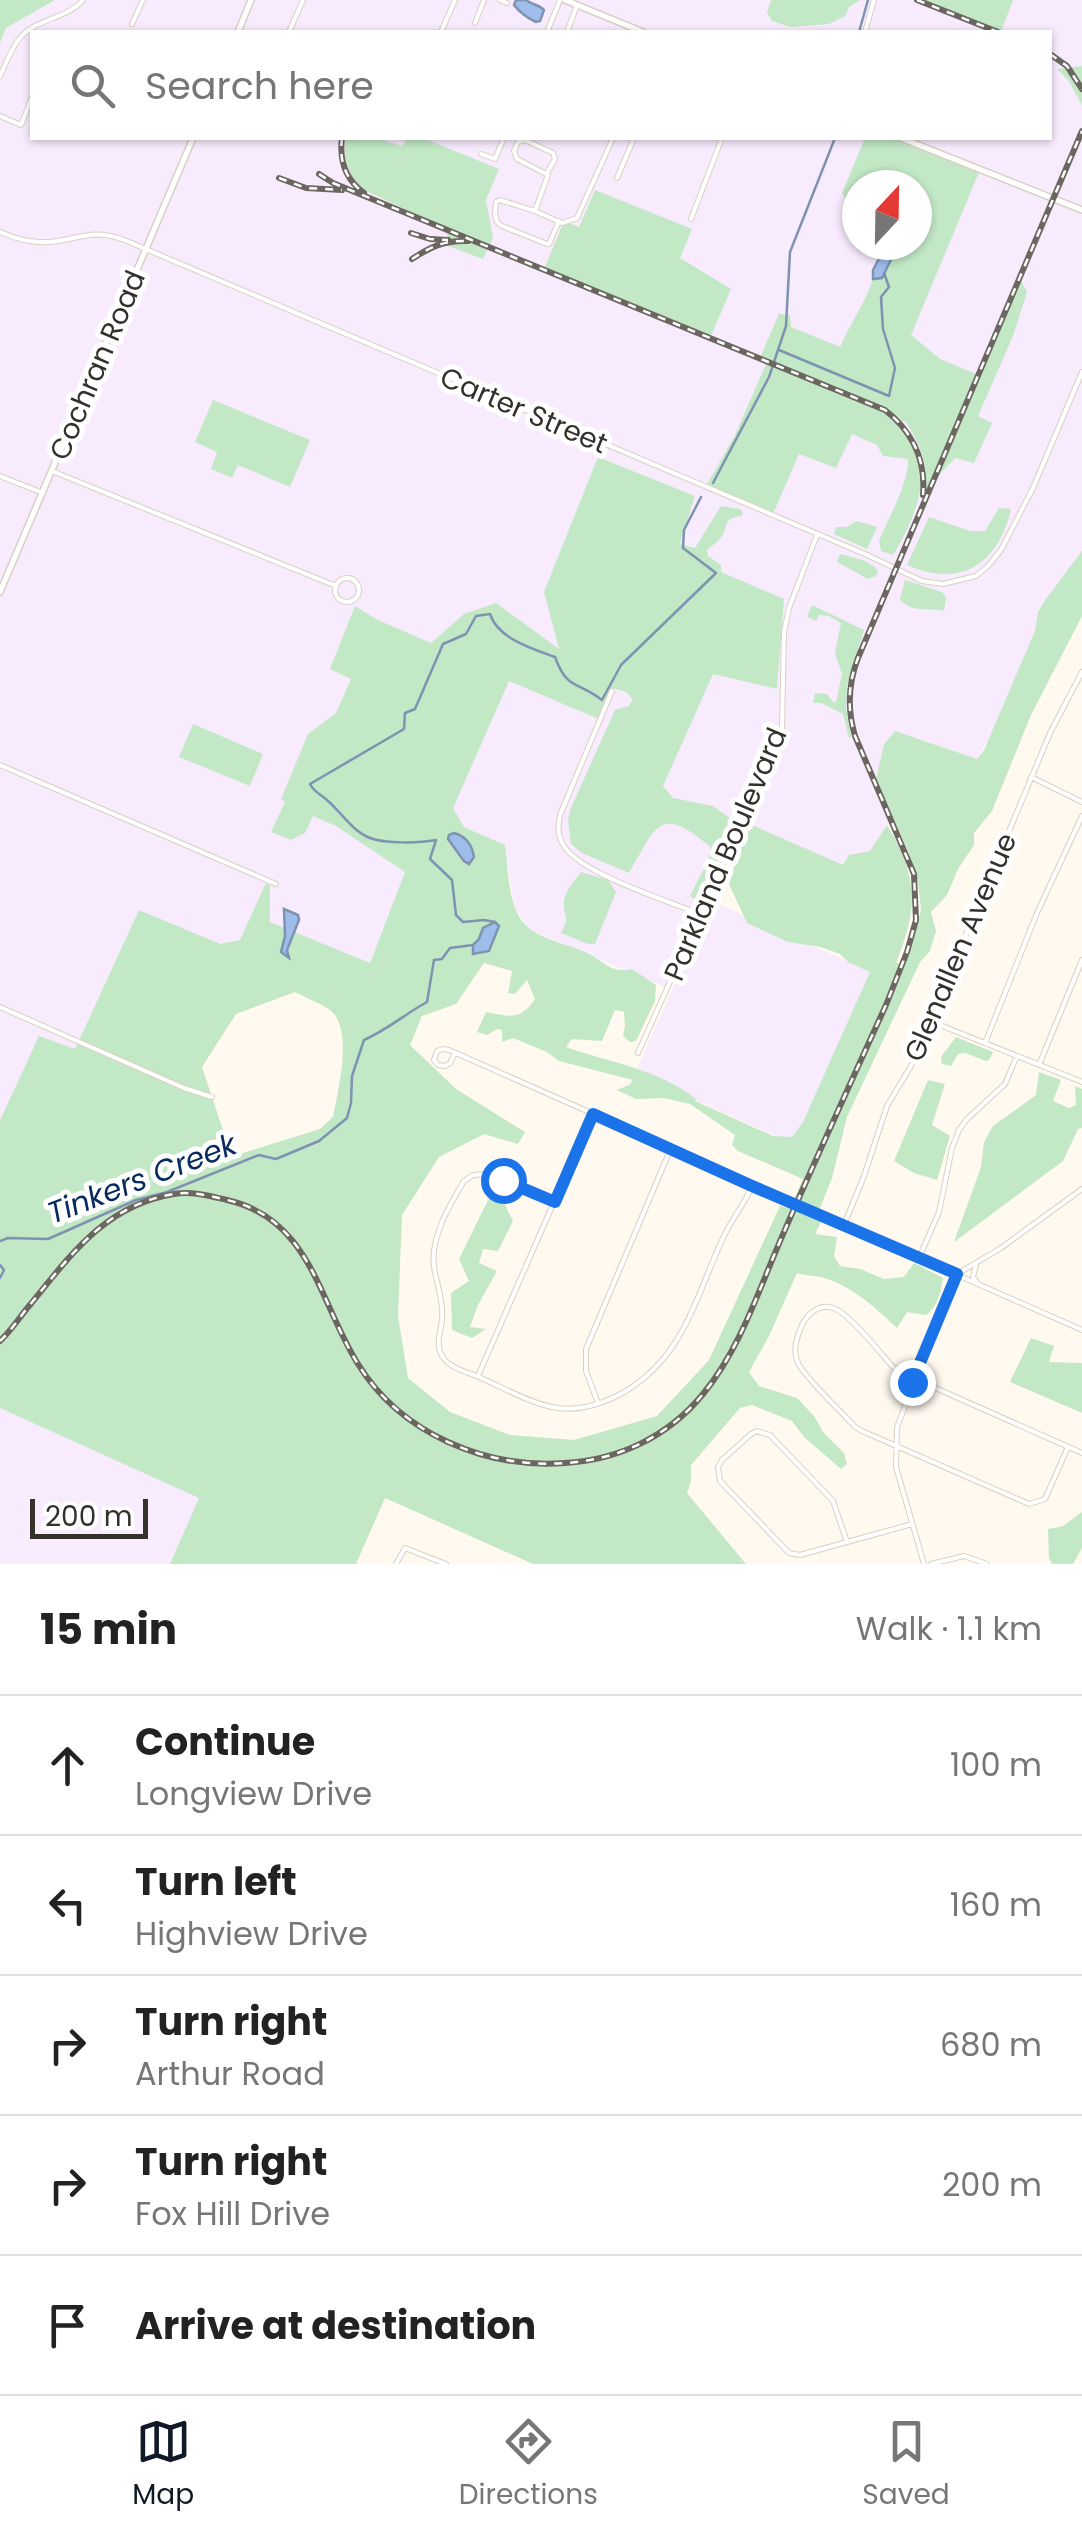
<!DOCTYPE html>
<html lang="en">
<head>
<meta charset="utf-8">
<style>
  :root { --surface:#fff; --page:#f2f2f2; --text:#222; --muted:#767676; --line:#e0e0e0; --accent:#111827 }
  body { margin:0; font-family:Poppins,sans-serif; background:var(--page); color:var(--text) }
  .compass { position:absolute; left:842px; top:170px; width:90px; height:90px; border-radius:50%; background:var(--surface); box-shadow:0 2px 8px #0004; rotate:22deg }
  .scale { position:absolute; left:30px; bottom:25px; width:118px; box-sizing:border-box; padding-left:10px; border:5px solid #34302b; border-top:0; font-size:28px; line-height:35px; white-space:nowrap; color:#34302b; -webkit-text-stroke:8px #fff; paint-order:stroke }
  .stop { position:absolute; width:30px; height:30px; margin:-22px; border:8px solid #1a73e8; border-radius:50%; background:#fff }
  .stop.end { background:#1a73e8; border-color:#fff; box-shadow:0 2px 10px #0008 }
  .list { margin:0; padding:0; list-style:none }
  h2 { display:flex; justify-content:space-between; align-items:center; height:130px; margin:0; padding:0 40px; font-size:42px }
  h2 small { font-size:32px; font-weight:400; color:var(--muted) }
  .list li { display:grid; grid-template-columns:65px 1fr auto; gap:30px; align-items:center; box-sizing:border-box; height:140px; padding:0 40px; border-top:2px solid var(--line) }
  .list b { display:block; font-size:38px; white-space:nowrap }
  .list p { margin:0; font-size:32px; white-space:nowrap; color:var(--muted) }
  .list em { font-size:32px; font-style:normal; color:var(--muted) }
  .icon { flex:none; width:55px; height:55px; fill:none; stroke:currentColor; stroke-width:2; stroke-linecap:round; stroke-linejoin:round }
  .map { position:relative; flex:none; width:1082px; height:1564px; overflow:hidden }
  .search { position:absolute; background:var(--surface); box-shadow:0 2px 8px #0004; left:30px; right:30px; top:30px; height:110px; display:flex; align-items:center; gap:25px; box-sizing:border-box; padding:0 35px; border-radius:0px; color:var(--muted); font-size:38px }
  .sheet { height:830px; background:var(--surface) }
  nav { display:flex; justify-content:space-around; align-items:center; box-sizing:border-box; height:140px; border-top:2px solid var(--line); background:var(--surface); font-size:28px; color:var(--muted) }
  nav a { display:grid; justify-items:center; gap:5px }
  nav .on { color:var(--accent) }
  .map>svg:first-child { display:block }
</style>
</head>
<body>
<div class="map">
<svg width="1082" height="1564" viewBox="0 0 1082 1564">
  <rect width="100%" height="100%" fill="#fff9f0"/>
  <path fill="#f8ebfe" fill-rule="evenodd" d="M55,0h862l81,32h-272l-4,-1 -2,1h-688v106h1018v-106h-49l12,-32h69v569l-105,190 -61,-21 -32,6 -8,35 19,42 -8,4 -17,26 -21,4 -6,11 -101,-44 -74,166 -138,-58 -16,-23 -9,-62 -41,-18 -12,-19 57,-128 91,40 -136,-106 -33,29 -53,-23 -42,93 -28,21 5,82 23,10 70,46 -37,92 -99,-42v-35l-3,-3 -27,56 -21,4 -80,-34 -65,140 -35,-13 -39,83v-1077l6,-15zM857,185h60v60h-60z
    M712,901l159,71 -78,172 -158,-71z
    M0,1408l200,90 -30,66h-170z"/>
  <path fill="#c2e8c5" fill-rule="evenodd" d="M0,0h55l-49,28 -6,15z
    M771,0h89l-11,7 -4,9 -16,8 -38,3 -19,-6 -5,-9z
    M917,0h96l-12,32h-3z
    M1082,66v39l-14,-25 -11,-11z
    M346,138h30l26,8 6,-8h15l76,31 -13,31 7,38 -10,21 -35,-13 -1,-17 -85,-40c-14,-16 -20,-31 -16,-51z
    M865,138h36l79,32 -69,165 29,24 41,17 40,-95 6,11 -14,44 -35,80 14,7 -18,40 -19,-5 -17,18 -12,30c1,-40 1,-49 -20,-84l-14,-2c8,9 21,21 26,33 12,31 -8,75 -25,102l-12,-4 -2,-10c9,-22 30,-58 29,-82l-25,-3 -6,-11 -25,-11 -16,34 -37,-14 -27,62 -67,-28 30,-53 32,-73 -7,-4 19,-44 11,1 1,12 49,20c10,-23 25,-44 33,-68l9,-1 16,-33h19v-60h-60v32l-15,-24z
    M595,190l97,39 -12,29 51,31 -21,49 -166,-69 18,-43 7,-3 10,4z
    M213,400l97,40 -20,47 -52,-22 -6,13 -21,-9 6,-17 -22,-10z
    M598,457l97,39 -15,48 15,4 26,-42 19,3 3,4 -2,3c-21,2 -11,13 -22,24 -4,4 -8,6 -12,10l1,6 13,9v7l63,27 -7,90 -64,-15 -50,112 10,12 40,8 21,15 -30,73 -6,8 -8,-6 19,-37 2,-12c-53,-43 -54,-22 -82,26l-47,-20 -11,-9 -3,-23 2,-11 45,-100 14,-4 4,-7 -7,-7 -13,-4 -12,32 -92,-39 -56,127 11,19 41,18c4,27 2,70 28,86 17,11 39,14 58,24 15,8 21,19 41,14l24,16 -1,16 -19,40 -6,1 -7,-6 2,-10 -1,-14 -9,-2 -13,31 -30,-2 -6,8c45,16 92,22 130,52l-1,2 78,35 19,1 11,-15 67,-150 -22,-10 -8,-8 -19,-7 -33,-5 -41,-19 -18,-39 12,-41 11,-18 91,40 6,-10 21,-4 17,-26c31,53 32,80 9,138h9l11,-32 5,-22 -3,-27 -9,-29 -33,-74 8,-35 11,-13 82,28 7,-9 51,-119 3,-19 8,-13 36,-48v65l-51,99 -39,96 -18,22v12l-16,24 -11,26 -16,17 5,19 -6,20 -10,11 -73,155 -15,61 -14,35 6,3 -9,18 22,3 -3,19 6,10 20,3 24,10 20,-2 10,-14 29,15c-3,15 -4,27 -17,37l-19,-3 -10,16c-21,-20 -46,-43 -76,-51 -8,-2 -16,-1 -24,-4l-28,63 -20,36 10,14 38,12 17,18 9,16 21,21 3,11 -6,5 -37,-32 -12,-16 -40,-16 -12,3 -49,57v16l-4,12 59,71h-213l-148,-66 -29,66h-186l29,-66 -199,-90v-288l39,-84 36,13 64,-139 81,34 20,-4 26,-57 4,3v36l100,41 35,-91 -69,-46 -23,-10 -8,17 -14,7 -20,-8 14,-30 -4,-3 27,-65 28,-21 15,-34 -21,-10 25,-63 23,14 53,23 33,-29 32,-11 63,46 -15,-57zM484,963l28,8 -4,22 7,1 12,-14 8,19c-16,23 -25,17 -49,13l-9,20 10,3 10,-6 5,1v12l11,-4 34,14 12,9 74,19 -4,5 -12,5 19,9 28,-1 26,6 45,31 -3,10 6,6 65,28 -13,30 -10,-3 -71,154 -52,56 -83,24 -64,-5 -60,-23 -42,-34 -10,-62 4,-101 37,-58 45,-23 34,10 7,-12 -69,-43 -46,-44 12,-29 34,-12zM295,992c11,6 25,11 35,18 24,18 8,81 3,107l-13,12 -77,24 -13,-2 -28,-84 34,-53z
    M999,508l12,1c-12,55 -51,80 -104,56l22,-48 41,14h15z
    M857,521l20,6 -10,22 -33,-15 2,-7h10z
    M840,554l23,6 12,7 3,4 -2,5 -8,3 -31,-17z
    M905,580l37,12 4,6 -2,13c-16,-4 -32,3 -44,-12z
    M812,605l52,25 -17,56 -1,22 5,29 -2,1 -6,-24 -22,-11h-8l2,-10 12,1 6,8h3l6,-28 -7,-21 6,-30 -12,-7 -10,-1 -3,6 -9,-4z
    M193,724l70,30 -13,32 -71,-29z
    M581,872l27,8 8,12 -21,52h-7l-27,-11c10,-19 2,-15 3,-32 1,-10 11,-21 17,-29z
    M956,1037l37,15 -4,8 -3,1 -21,-8 -7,1 -7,12 -9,-2 -1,-7z
    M1039,1072l22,8 -8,21 16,7 7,-3 -1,-19 7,3v39l-4,1 -15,32 -109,81 27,-75 3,-25 9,-16 43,-31z
    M928,1080l17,4 -13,41 18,11 -13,44 -23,-7 -20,-12z
    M495,1186l12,9 -2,10 8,16 -15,30 -15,-2 -4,14 18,8 -19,34 -8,22 16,2 -14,9 -20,-8 -1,-37 18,-12 -10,-22z
    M1031,1338l23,8 -5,16 33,1v50l-72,-31z
    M1082,1512v36l-9,16h-21l-3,-6 -1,-29 15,-3z"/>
  <path fill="#9fbdeb" stroke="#7f93b1" stroke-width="2.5" d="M516,0h10c6,5 14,5 18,10l-4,11 -4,1c-7,-3 -17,-10 -22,-17z
    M886,245h12l-16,33 -9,1v-9z
    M454,833c12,3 18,12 20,24l-5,7 -5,-3 -16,-22 1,-4z
    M284,909l14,6 1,5 -12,30 2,8 -8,-6 4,-16z
    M495,922l4,4 -10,25 -16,3v-9l6,-6 4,-11z"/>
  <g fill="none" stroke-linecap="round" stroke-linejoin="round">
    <path stroke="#7f93b1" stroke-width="2.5" d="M859,32l9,-32
      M779,350l110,46 6,-28 -12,-39 -2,-32 8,-10 -5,-14
      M713,483l56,-106 17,-51 4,-74 45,-114
      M495,922l-11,-2 -21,2 -7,-7 -4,-35 -22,-21 6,-19c-16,3 -51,4 -66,-2 -17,-6 -30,-27 -43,-38 -8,-7 -12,-7 -17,-16l94,-55 1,-16 10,-4 28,-65 23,-10 10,-18 14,-2c8,25 43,35 65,43 12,33 22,24 47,43l19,-35 95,-92 -33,-25 1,-18 17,-33
      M0,1241l8,-3 40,1 88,-39 31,-8 92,-37 17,4 43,-18 28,-23 4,-15 1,-27 12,-36c23,-10 41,-26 63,-38l7,-42 8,-1 8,-11 23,-3
      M0,1265l4,5 -4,8"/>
    <defs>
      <path id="minor" d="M500,0l7,3
        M475,23l9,-23
        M132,24l11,-24
        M289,32l14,-32
        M441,32l14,-32
        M547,32l13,-32
        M567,32l10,-27
        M865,32l9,-32
        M0,76c6,-12 11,-27 19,-37 16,-21 47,-19 64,-39
        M0,116l21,9 11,-28
        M481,154l14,5 9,-21
        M547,173l8,-14 -2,-6 -28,-13 -7,2 -4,9 3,8 31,16 -13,36 27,12 15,-5 36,-80
        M617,178l17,-40
        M535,211l-35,-11 -4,2 -1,12 2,8 5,4 45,18h2l10,-23
        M691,219l31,-81
        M0,232c16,7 31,11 48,10 31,-2 41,-14 74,-3l743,315 57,27 21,3 33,-8 12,-10 13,-16 32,-62 49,-116
        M52,471l284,115
        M0,476l43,17
        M335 590a12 12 0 1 1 24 0a12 12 0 1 1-24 0Z
        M612,691l-52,124c-2,11 -3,21 4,31 16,27 104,55 136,68
        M0,765l276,119
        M1031,777l51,25
        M0,1007l184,81 28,9
        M930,1021l152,61
        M985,1043l52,-130 45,-97
        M455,1053l-5,10 -5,3 -7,-1 -4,-5 3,-9 6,-2 6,1 633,280
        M638,1053l120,-267 24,-59 2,-95 5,-24 28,-73
        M1039,1065l43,-105
        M555,1202l-69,-28 -13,1 -9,6c-14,23 -34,57 -30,85 2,17 10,35 8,53 -1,13 -7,24 0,37 8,13 26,16 39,22 23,10 47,24 71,29 31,7 69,-9 92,-29 45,-36 57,-96 82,-146 8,-16 19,-29 26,-46
        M844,1225l20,-49 23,-70 24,-40 139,-333 32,-61
        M919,1258l20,-46 13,-64 7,-18 8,-11 38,-35 12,-28
        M976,1265l-3,12 4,6
        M957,1274l44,-26 81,-59
        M478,1376l114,-261
        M598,1403l-12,-32v-22l85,-201
        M1068,1447l-23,52 -16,5 -167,-73 -7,-4c-13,-15 -50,-49 -57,-64 -6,-13 -1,-26 4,-38 5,-11 18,-22 31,-17 16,5 48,46 61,60l10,6 178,79
        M847,1542l-14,-41 -63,-66 -13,-4 -6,3 -29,26 -4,7 2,14 69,72 11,2 112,-31
        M396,1564l9,-16 41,16
        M924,1564l-28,-97 1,-40 60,-153
        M931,1564l33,-8 23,8"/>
      <path id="tertiary" d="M565,0l78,32
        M238,32l13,-32
        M901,138l181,72
        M0,592l193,-454"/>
    </defs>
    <use href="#minor" stroke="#d9d0c1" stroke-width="6"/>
    <use href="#tertiary" stroke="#d9d0c1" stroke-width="8"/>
    <use href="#minor" stroke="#fff" stroke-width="4"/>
    <use href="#tertiary" stroke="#fff" stroke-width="5"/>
    <defs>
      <path id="rail" d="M917,0l81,32
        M1050,54l17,12 15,23
        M342,138c-3,23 3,41 22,55
        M319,174l14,9 552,227c28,22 41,50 38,85
        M279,178l27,10 36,2
        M411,233l19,6 18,1
        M412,259c18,-12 33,-19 56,-18
        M0,1341c11,-10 19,-23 29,-35 41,-50 76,-101 145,-112 18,-3 36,2 53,6 84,19 92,102 131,164 43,70 128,105 207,99 54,-3 104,-27 138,-69 38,-46 57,-108 81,-162 33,-76 68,-152 102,-227l21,-53 9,-32 -2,-46 -59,-138c-8,-27 -7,-52 3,-78l224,-527"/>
    </defs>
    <use href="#rail" stroke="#6b6660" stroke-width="6"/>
    <use href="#rail" stroke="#fff" stroke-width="2.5" stroke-dasharray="8" stroke-linecap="butt"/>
  </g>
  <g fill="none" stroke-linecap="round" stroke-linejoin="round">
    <path stroke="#1a73e8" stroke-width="12" d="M503,1180l52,22 38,-88 159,72 205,88 -45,108"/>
  </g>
  <g text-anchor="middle" stroke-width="10" stroke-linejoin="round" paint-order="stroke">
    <g font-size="28" fill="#34302b" stroke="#fff">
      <text transform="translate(97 365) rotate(-67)" y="10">Cochran Road</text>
      <text transform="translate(524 410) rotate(23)" y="10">Carter Street</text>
      <text transform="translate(725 854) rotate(-67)" y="10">Parkland Boulevard</text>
      <text transform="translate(960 947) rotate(-67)" y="10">Glenallen Avenue</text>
    </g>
    <g font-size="30" font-style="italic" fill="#072a60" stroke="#fff">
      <text transform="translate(142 1179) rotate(-21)" y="10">Tinkers Creek</text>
    </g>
  </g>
</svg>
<svg class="compass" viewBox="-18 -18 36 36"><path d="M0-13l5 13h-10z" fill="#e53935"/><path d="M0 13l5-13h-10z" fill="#767676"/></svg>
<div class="scale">200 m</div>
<div class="stop" style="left:503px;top:1180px"></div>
<div class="stop end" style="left:912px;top:1382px"></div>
<div class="search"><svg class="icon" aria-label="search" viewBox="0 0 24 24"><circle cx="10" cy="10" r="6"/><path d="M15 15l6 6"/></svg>Search here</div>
</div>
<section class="sheet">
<h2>15 min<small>Walk · 1.1 km</small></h2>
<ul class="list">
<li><svg class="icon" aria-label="ahead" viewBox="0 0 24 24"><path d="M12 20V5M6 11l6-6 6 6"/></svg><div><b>Continue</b><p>Longview Drive</p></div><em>100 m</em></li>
<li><svg class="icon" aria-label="left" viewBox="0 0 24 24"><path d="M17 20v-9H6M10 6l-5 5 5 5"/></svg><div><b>Turn left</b><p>Highview Drive</p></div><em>160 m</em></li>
<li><svg class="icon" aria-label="right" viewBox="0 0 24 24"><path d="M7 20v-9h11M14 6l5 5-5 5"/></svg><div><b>Turn right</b><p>Arthur Road</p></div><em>680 m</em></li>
<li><svg class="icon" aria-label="right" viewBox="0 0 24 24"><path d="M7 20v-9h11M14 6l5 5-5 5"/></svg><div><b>Turn right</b><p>Fox Hill Drive</p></div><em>200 m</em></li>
<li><svg class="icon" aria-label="arrive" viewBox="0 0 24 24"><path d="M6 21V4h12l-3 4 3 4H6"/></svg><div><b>Arrive at destination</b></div></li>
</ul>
</section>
<nav>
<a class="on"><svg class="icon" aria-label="map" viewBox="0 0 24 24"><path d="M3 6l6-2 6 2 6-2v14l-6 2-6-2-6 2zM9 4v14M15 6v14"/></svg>Map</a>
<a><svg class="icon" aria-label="directions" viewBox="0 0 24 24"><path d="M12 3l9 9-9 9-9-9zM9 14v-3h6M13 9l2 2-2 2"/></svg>Directions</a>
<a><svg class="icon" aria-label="saved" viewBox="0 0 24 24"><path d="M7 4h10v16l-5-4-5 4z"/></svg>Saved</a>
</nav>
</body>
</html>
